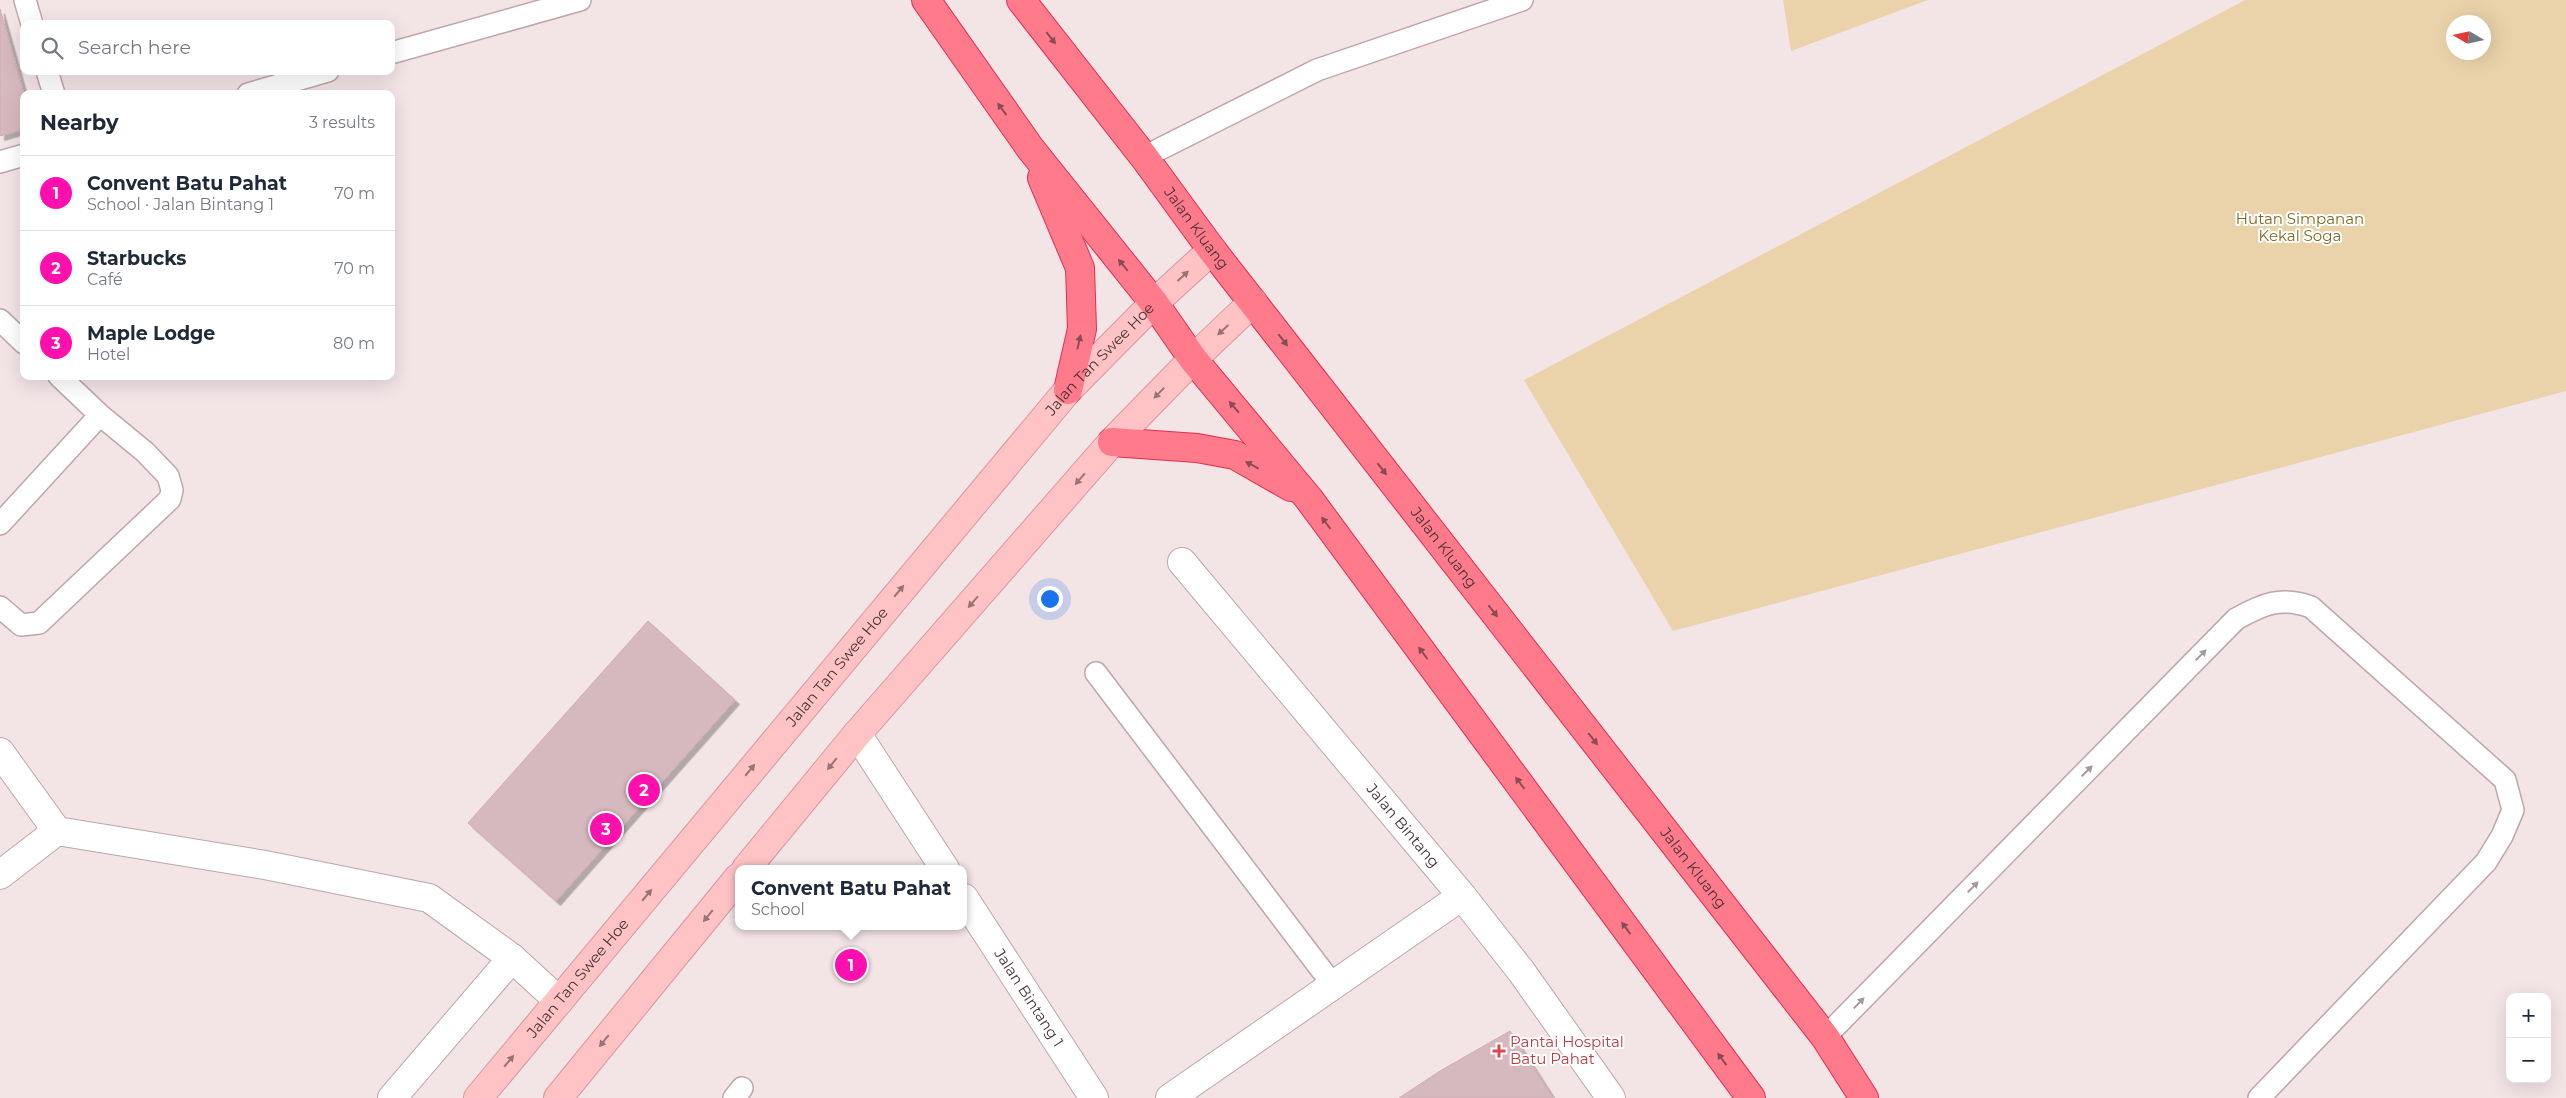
<!DOCTYPE html>
<html lang="en">
<head>
<meta charset="utf-8">
<style>
  :root { --surface:#fff; --page:#f6f6f7; --text:#1f2937; --muted:#747a83; --line:#e0e1e3; --accent:#ff10ae }
  body { margin:0; font-family:Montserrat,sans-serif; background:var(--page); color:var(--text) }
  .controls { position:absolute; right:15px; bottom:15px; display:grid; overflow:hidden; border-radius:10px; box-shadow:0 5px 20px #0002 }
  .controls button { width:45px; height:45px; display:grid; place-items:center; padding:0; border:0; border-bottom:1px solid var(--line); background:var(--surface); color:var(--text); font:25px sans-serif }
  .compass { position:absolute; left:2446px; top:15px; width:45px; height:45px; border-radius:50%; background:var(--surface); box-shadow:0 5px 20px #0002; rotate:279deg }
  .you { position:absolute; left:1049px; top:598px; width:18px; height:18px; margin:-12px; border:4px solid #fff; border-radius:50%; background:#1a73e8; box-shadow:0 0 0 8px #1a73e833 }
  .badge { display:grid; place-items:center; width:32px; height:32px; border-radius:50%; background:var(--accent); color:#fff; font-size:16px; font-weight:700 }
  .pin { position:absolute; translate:-50% -50%; border:2px solid #fff; box-shadow:0 1px 5px #0006 }
  .popup { position:absolute; left:735px; top:865px; width:232px; height:65px; box-sizing:border-box; display:grid; place-content:center; border-radius:10px; background:var(--surface); filter:drop-shadow(0 1px 4px #0005); font-size:16px; white-space:nowrap; color:var(--muted) }
  .popup b { font-size:19px; color:var(--text) }
  .popup::after { content:''; position:absolute; left:50%; top:100%; margin-left:-10px; border:10px solid transparent; border-top-color:var(--surface) }
  .list { margin:0; padding:0; list-style:none }
  h2 { display:flex; justify-content:space-between; align-items:center; height:65px; margin:0; padding:0 20px; font-size:21px }
  h2 small { font-size:16px; font-weight:400; color:var(--muted) }
  .list li { display:grid; grid-template-columns:32px 1fr auto; gap:15px; align-items:center; box-sizing:border-box; height:75px; padding:0 20px; border-top:1px solid var(--line) }
  .list b { display:block; font-size:19px; white-space:nowrap }
  .list p { margin:0; font-size:16px; white-space:nowrap; color:var(--muted) }
  .list em { font-size:16px; font-style:normal; color:var(--muted) }
  .icon { flex:none; width:28px; height:28px; fill:none; stroke:currentColor; stroke-width:2; stroke-linecap:round; stroke-linejoin:round }
  .map { position:relative; flex:none; width:2566px; height:1098px; overflow:hidden }
  .search { position:absolute; background:var(--surface); box-shadow:0 5px 20px #0002; left:20px; top:20px; width:375px; height:55px; display:flex; align-items:center; gap:12px; box-sizing:border-box; padding:0 18px; border-radius:10px; color:var(--muted); font-size:19px }
  .panel { position:absolute; background:var(--surface); box-shadow:0 5px 20px #0002; left:20px; top:90px; width:375px; height:290px; border-radius:10px }
  .map>svg:first-child { display:block }
</style>
</head>
<body>
<div class="map">
<svg width="2566" height="1098" viewBox="0 0 2566 1098">
  <defs>
    <filter id="shadow"><feDropShadow dx="4.5" dy="4.5" stdDeviation="0" flood-color="#0004"/></filter>
  </defs>
  <rect width="100%" height="100%" fill="#f3e4e6"/>
  <path fill="#ead3aa" fill-rule="evenodd" d="M1783,0h145l-137,51z
    M2245,0h321v391l-893,240 -149,-251zM2454,22h30v30h-30z"/>
  <path fill="#d6b9bf" stroke="#d1acb3" filter="url(#shadow)" d="M0,9l24,85v35l-24,7z
    M648,621l87,79 -179,201 -88,-78z
    M1510,1031l43,67h-154l41,-27z"/>
  <g fill="none" stroke-linecap="round" stroke-linejoin="round">
    <defs>
      <path id="service" d="M25,0l7,24
        M391,53l189,-53
        M47,71l7,23
        M248,94l80,-23
        M1144,157l173,-87 205,-70
        M0,162l24,-7
        M0,320l24,23
        M0,524l100,-109
        M0,607l21,18 18,-2 131,-124 2,-9 -4,-14 -23,-24 -45,-37 -41,-39
        M1096,673l237,312
        M1825,1037l411,-418c27,-15 45,-23 75,-12l194,173 8,30 -11,26 -16,26 -227,236
        M734,1098l8,-10"/>
      <g id="minor">
        <path id="s1" d="M1182,562l280,334 59,75 90,127"/>
        <path d="M857,734l88,135"/>
        <path d="M0,752l57,79 -57,44"/>
        <path d="M57,831l208,34 164,33 83,60 47,43"/>
        <path id="s2" d="M964,898l130,200"/>
        <path d="M392,1098l120,-140"/>
        <path d="M1170,1098l292,-202"/>
      </g>
      <g id="secondary">
        <path d="M746,869l111,-135 255,-292 81,-83 60,-57"/>
        <path id="s3" d="M478,1098l590,-708 86,-87 58,-53"/>
        <path d="M558,1098l180,-220"/>
      </g>
      <g id="trunk">
        <path d="M926,0l104,148 124,155 39,56 116,140 442,599"/>
        <path id="s4" d="M1021,0l123,157 68,93 613,787 39,61"/>
        <path d="M1042,178l38,90 2,61 -14,61"/>
        <path d="M1112,442l85,6 38,7 56,32"/>
      </g>
    </defs>
    <use href="#service" stroke="#bfa6aa" stroke-width="24"/>
    <use href="#minor" stroke="#bfa6aa" stroke-width="30"/>
    <use href="#secondary" stroke="#dc959a" stroke-width="30"/>
    <use href="#trunk" stroke="#e62c4d" stroke-width="30"/>
    <use href="#service" stroke="#fff" stroke-width="21"/>
    <use href="#minor" stroke="#fff" stroke-width="28"/>
    <use href="#secondary" stroke="#ffc3c6" stroke-width="28"/>
    <use href="#trunk" stroke="#ff7b8b" stroke-width="28"/>
  </g>
  <defs><path id="oneway-solid" d="M-6-.8H1V-3.2L6.5 0L1 3.2V.8H-6Z" transform="scale(1.25)"/></defs>
  <g fill="#874d54">
    <use href="#oneway-solid" transform="translate(1051 38) rotate(52)"/>
    <use href="#oneway-solid" transform="translate(1002 109) rotate(-126)"/>
    <use href="#oneway-solid" transform="translate(1123 265) rotate(-129)"/>
    <use href="#oneway-solid" transform="translate(1283 340) rotate(52)"/>
    <use href="#oneway-solid" transform="translate(1079 342) rotate(-77)"/>
    <use href="#oneway-solid" transform="translate(1234 407) rotate(-131)"/>
    <use href="#oneway-solid" transform="translate(1252 465) rotate(-152)"/>
    <use href="#oneway-solid" transform="translate(1382 469) rotate(52)"/>
    <use href="#oneway-solid" transform="translate(1326 523) rotate(-127)"/>
    <use href="#oneway-solid" transform="translate(1493 611) rotate(52)"/>
    <use href="#oneway-solid" transform="translate(1423 653) rotate(-127)"/>
    <use href="#oneway-solid" transform="translate(1593 739) rotate(52)"/>
    <use href="#oneway-solid" transform="translate(1520 783) rotate(-127)"/>
    <use href="#oneway-solid" transform="translate(1626 928) rotate(-126)"/>
    <use href="#oneway-solid" transform="translate(1722 1059) rotate(-126)"/>
  </g>
  <g fill="#997477">
    <use href="#oneway-solid" transform="translate(1183 276) rotate(-42)"/>
    <use href="#oneway-solid" transform="translate(1223 330) rotate(137)"/>
    <use href="#oneway-solid" transform="translate(1159 393) rotate(134)"/>
    <use href="#oneway-solid" transform="translate(1080 479) rotate(131)"/>
    <use href="#oneway-solid" transform="translate(899 591) rotate(-50)"/>
    <use href="#oneway-solid" transform="translate(973 602) rotate(131)"/>
    <use href="#oneway-solid" transform="translate(832 764) rotate(129)"/>
    <use href="#oneway-solid" transform="translate(750 770) rotate(-50)"/>
    <use href="#oneway-solid" transform="translate(647 895) rotate(-50)"/>
    <use href="#oneway-solid" transform="translate(708 916) rotate(129)"/>
    <use href="#oneway-solid" transform="translate(604 1041) rotate(129)"/>
    <use href="#oneway-solid" transform="translate(509 1061) rotate(-50)"/>
  </g>
  <g fill="#a29a9b">
    <use href="#oneway-solid" transform="translate(2201 655) rotate(-45)"/>
    <use href="#oneway-solid" transform="translate(2087 771) rotate(-45)"/>
    <use href="#oneway-solid" transform="translate(1973 887) rotate(-45)"/>
    <use href="#oneway-solid" transform="translate(1859 1003) rotate(-46)"/>
  </g>
  <path fill="#e0444e" stroke="#fff" stroke-width="2" d="M1496.5 1043.5h5v5h5v5h-5v5h-5v-5h-5v-5h5z"/>
  <g text-anchor="middle" stroke-width="4" stroke-linejoin="round" paint-order="stroke">
    <g font-size="15" fill="#7b6a24" stroke="#fff">
      <text x="2300" y="224">Hutan Simpanan<tspan x="2300" dy="17">Kekal Soga</tspan></text>
    </g>
    <g font-size="15" fill="#463437" stroke="#fff">
      <text dy="5" stroke="none"><textPath href="#s4" startOffset="288">Jalan Kluang</textPath></text>
      <text dy="5" stroke="none"><textPath href="#s3" startOffset="966">Jalan Tan Swee Hoe</textPath></text>
      <text dy="5" stroke="none"><textPath href="#s4" startOffset="692">Jalan Kluang</textPath></text>
      <text dy="5" stroke="none"><textPath href="#s3" startOffset="561">Jalan Tan Swee Hoe</textPath></text>
      <text dy="5" stroke="none"><textPath href="#s1" startOffset="344">Jalan Bintang</textPath></text>
      <text dy="5" stroke="none"><textPath href="#s4" startOffset="1098">Jalan Kluang</textPath></text>
      <text dy="5" stroke="none"><textPath href="#s3" startOffset="156">Jalan Tan Swee Hoe</textPath></text>
      <text dy="5" stroke="none"><textPath href="#s2" startOffset="119">Jalan Bintang 1</textPath></text>
    </g>
    <g font-size="15" fill="#be3a42" stroke="#fff" text-anchor="start">
      <text x="1510" y="1047">Pantai Hospital<tspan x="1510" dy="17">Batu Pahat</tspan></text>
    </g>
  </g>
</svg>
<div class="controls">
<button>+</button>
<button>−</button>
</div>
<svg class="compass" viewBox="-18 -18 36 36"><path d="M0-13l5 13h-10z" fill="#e53935"/><path d="M0 13l5-13h-10z" fill="#747a83"/></svg>
<div class="you"></div>
<div class="pin badge" style="left:851px;top:965px">1</div>
<div class="popup"><b>Convent Batu Pahat</b>School</div>
<div class="pin badge" style="left:644px;top:790px">2</div>
<div class="pin badge" style="left:606px;top:829px">3</div>
<div class="search"><svg class="icon" aria-label="search" viewBox="0 0 24 24"><circle cx="10" cy="10" r="6"/><path d="M15 15l6 6"/></svg>Search here</div>
<section class="panel">
<h2>Nearby<small>3 results</small></h2>
<ul class="list">
<li><span class="badge">1</span><div><b>Convent Batu Pahat</b><p>School · Jalan Bintang 1</p></div><em>70 m</em></li>
<li><span class="badge">2</span><div><b>Starbucks</b><p>Café</p></div><em>70 m</em></li>
<li><span class="badge">3</span><div><b>Maple Lodge</b><p>Hotel</p></div><em>80 m</em></li>
</ul>
</section>
</div>
</body>
</html>
